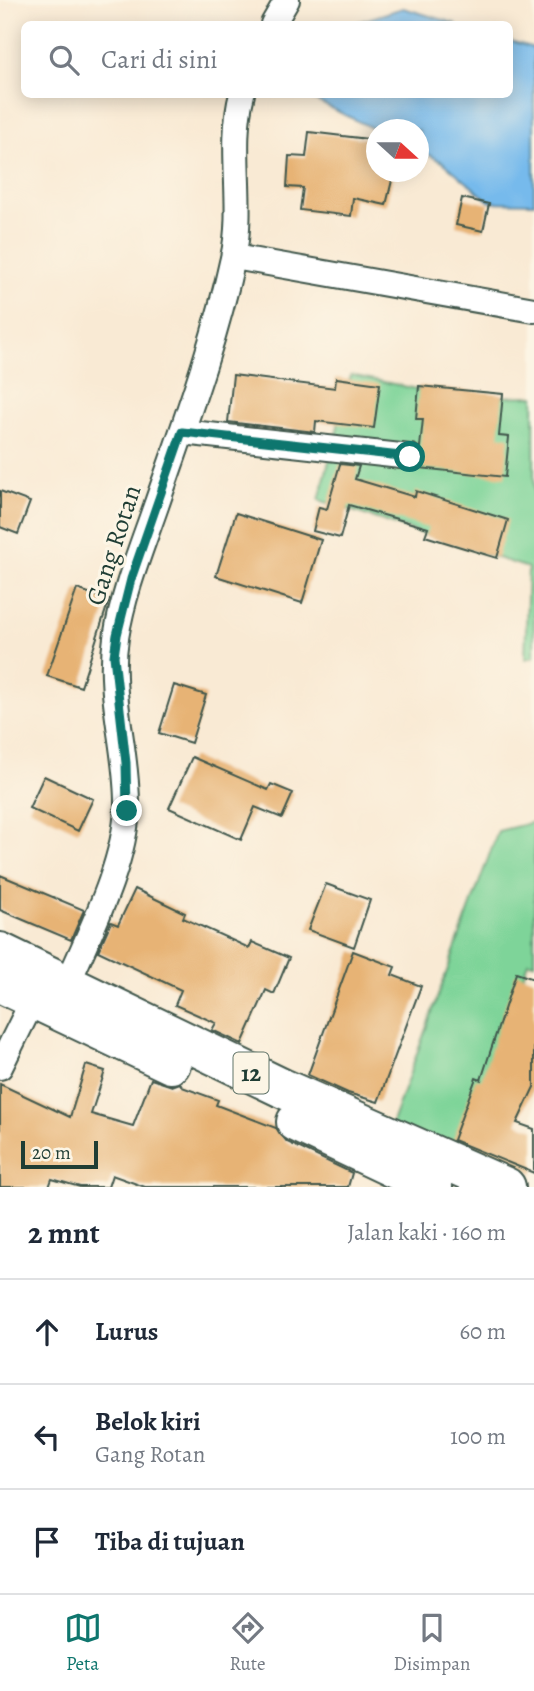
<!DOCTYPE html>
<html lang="id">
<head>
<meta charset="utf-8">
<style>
  :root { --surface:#fff; --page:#f6f6f7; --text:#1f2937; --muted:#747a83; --line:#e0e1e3; --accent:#0f766e }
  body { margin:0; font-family:Alegreya,serif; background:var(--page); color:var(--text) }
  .compass { position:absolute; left:366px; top:119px; width:63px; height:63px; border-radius:50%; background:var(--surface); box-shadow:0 4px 18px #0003; rotate:111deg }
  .scale { position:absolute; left:21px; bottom:18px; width:77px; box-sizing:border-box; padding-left:7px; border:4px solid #1f3d34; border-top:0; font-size:19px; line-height:24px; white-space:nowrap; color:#1f3d34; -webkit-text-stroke:5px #fcf5e5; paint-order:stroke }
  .stop { position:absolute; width:21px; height:21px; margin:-16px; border:5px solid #0f766e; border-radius:50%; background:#fff }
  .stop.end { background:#0f766e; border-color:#fff; box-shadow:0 2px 7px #0008 }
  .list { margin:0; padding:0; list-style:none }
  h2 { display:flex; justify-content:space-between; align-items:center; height:91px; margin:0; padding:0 28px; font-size:30px }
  h2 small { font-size:23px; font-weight:400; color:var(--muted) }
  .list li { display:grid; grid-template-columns:46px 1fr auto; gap:21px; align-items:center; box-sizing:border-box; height:105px; padding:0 28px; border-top:2px solid var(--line) }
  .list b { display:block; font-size:26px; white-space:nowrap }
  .list p { margin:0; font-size:23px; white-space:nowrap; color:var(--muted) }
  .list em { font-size:23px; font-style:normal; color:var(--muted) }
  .icon { flex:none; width:38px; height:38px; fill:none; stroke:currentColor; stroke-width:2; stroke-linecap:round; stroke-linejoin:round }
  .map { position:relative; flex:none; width:534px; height:1187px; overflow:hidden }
  .search { position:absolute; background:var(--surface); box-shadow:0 4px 18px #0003; left:21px; right:21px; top:21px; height:77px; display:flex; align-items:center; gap:18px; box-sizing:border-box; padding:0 24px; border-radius:10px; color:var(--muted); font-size:26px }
  .sheet { height:406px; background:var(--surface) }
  nav { display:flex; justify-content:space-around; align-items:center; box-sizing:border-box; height:98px; border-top:2px solid var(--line); background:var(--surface); font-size:19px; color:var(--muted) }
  nav a { display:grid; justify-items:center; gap:4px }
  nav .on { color:var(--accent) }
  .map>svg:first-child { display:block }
</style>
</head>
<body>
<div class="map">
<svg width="534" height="1187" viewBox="0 0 534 1187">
  <rect width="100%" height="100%" fill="#fcf5e5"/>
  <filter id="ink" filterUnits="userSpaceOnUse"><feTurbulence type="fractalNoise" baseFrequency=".0143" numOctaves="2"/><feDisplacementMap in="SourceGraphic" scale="14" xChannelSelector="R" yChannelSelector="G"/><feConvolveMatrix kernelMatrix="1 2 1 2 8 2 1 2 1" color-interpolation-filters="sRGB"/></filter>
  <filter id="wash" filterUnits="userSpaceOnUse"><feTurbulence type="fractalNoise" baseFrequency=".00686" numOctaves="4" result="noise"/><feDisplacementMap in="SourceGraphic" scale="28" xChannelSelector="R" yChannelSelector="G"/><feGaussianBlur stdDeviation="1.57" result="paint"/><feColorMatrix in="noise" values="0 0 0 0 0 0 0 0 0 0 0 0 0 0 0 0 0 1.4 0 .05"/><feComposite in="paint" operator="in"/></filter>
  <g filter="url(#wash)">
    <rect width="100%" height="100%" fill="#f9ead4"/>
    <path fill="#7ed499" stroke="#4e8866" stroke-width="2" d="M351,375l108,23 75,-2v261l-9,2 3,-91 -209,-68z
      M534,822v141l-6,-1 -66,191 -71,-28 107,-294z"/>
    <path fill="#76baec" stroke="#4a7c90" stroke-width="2" d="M403,8l54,16h-105z
      M510,41l24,7v155l-44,-1 -47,-40 -24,-12v-20h-43l-72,-35 206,-1z"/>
    <g id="blocks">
      <path fill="#e7b375" d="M309,132l67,8v32h18l-8,33 -33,-7 -2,18 -51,-6 3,-22 -16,-1 2,-31 17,1z
        M462,198l27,6 -6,27 -27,-6z
        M233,375l102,13 1,-10 44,6 -6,44 -58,-7 -1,11 -87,-10z
        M419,386l84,8 -4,42 10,1 -4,40 -86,-9 6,-10 -5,-11 3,-28h-7z
        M340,464l19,2 -4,13 60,18 1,-6 92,29 -11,38 -72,-22 3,-8 -79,-23 -9,33 -27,-7 6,-24 8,2z
        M0,491l30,11 -12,32 -18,-7z
        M236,513l85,27 -19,63 -86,-27z
        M77,589l32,11 -28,87 -34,-11z
        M174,685l32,10 -15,48 -32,-10z
        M192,757l76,33 3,-6 22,9 -11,25 -27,-11 -14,33 -72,-32z
        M44,776l49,23 -15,32 -49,-23z
        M0,875l84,35 -13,30 -71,-30z
        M326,884l44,16 -16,47 -46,-17z
        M135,889l50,24 -2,5 66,30 3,-6 37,16 -15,36 -8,-4 -24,54 -30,-14 4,-7 -41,-18 6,-15 -83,-39 13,-29 7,3z
        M353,951l42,16 -3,8 29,11 -43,116 -30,-9 -40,-18z
        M516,973l18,6v108l-17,36 17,6v44l-81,-33 23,-62 5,2z
        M86,1065l19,6 -14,43 42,12 18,-47 21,7 8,-3 2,4 36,13 -2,5 60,23 11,14 65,31 -4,14h-203l-33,-12 -4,12h-28l-28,-8 -3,8h-49v-103l70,33z"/>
    </g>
  </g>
  <g filter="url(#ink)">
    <use href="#blocks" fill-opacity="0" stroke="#40574c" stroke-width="2"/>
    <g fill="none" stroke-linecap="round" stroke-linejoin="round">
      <defs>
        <path id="street" d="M273,24l14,-24
          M234,257l300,53
          M182,432l228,25
          M62,997c23,-56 63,-129 65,-190 1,-56 -20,-114 -11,-169 7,-45 25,-89 40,-132 28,-81 59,-164 77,-248 12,-53 -5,-111 9,-164
          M0,1067l33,-67"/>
        <path id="highway" d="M0,952l282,136 224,99
          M0,983l171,81
          M296,1122l137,65"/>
      </defs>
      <use href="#street" stroke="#40574c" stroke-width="28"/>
      <use href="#highway" stroke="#40574c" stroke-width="42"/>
      <use href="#street" stroke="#fff" stroke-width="24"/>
      <use href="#highway" stroke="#fff" stroke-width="38"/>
    </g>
  </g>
  <g fill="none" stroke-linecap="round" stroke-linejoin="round" filter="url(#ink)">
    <path stroke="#0f766e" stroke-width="9" d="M127,811l-1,-48 -12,-107 3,-21 14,-56 51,-147 228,25"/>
  </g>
  <g text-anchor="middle" stroke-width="6" stroke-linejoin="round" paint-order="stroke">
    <rect fill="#fcf5e5" stroke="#617469" stroke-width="2" x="233.5" y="1052.5" width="35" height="41" rx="5"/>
    <g font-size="24" font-weight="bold" fill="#1f3d34">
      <text x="251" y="1081">12</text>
    </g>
    <g font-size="26" fill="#1f3d34" stroke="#fcf5e5">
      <text transform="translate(113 545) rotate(-72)" y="9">Gang Rotan</text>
    </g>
  </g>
</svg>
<svg class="compass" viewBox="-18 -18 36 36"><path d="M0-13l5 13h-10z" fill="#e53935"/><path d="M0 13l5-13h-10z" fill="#747a83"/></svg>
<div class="scale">20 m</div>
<div class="stop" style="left:410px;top:457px"></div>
<div class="stop end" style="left:127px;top:811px"></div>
<div class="search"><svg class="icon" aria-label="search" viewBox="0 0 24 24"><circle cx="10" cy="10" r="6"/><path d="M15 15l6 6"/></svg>Cari di sini</div>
</div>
<section class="sheet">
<h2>2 mnt<small>Jalan kaki · 160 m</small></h2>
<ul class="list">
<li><svg class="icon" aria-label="ahead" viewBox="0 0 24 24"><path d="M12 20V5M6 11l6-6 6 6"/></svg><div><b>Lurus</b></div><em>60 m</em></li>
<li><svg class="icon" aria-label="left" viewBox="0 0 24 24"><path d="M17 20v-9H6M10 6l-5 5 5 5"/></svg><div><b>Belok kiri</b><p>Gang Rotan</p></div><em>100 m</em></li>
<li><svg class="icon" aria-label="arrive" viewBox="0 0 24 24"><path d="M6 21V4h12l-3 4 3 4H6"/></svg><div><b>Tiba di tujuan</b></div></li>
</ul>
</section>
<nav>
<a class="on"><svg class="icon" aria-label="map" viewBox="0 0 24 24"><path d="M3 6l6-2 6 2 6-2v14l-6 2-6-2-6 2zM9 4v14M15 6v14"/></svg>Peta</a>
<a><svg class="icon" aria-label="directions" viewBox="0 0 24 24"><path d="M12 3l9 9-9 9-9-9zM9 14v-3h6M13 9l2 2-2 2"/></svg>Rute</a>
<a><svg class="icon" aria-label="saved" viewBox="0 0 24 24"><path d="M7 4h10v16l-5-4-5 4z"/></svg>Disimpan</a>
</nav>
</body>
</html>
